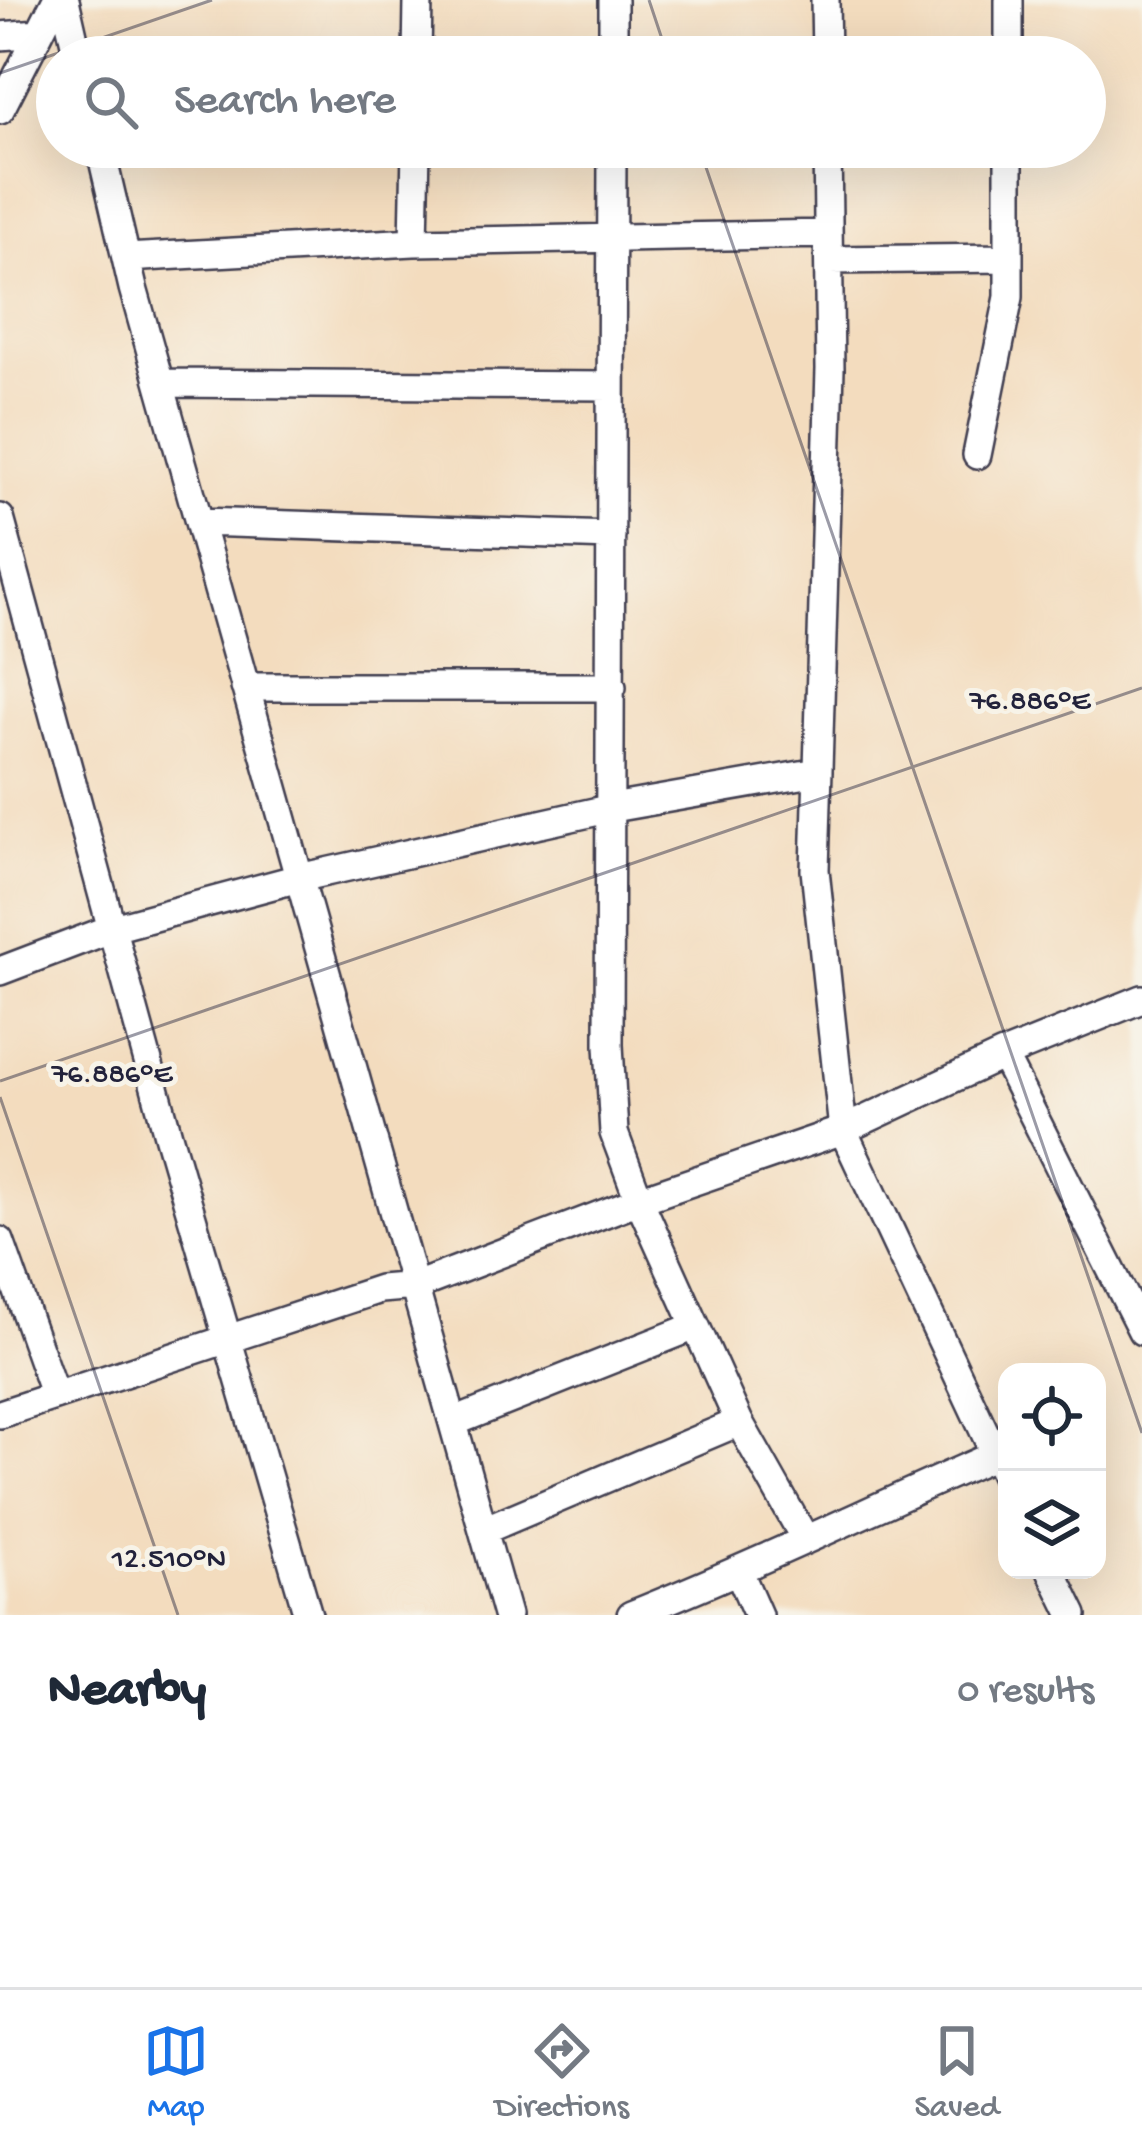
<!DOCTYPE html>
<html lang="en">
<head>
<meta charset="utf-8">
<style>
  :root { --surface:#fff; --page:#f2f2f3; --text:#1f2937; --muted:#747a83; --line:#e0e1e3; --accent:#1a73e8 }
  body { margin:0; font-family:"Gochi Hand",sans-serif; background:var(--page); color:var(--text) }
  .controls { position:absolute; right:36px; bottom:36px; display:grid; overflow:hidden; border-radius:24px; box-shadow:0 12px 48px #0002 }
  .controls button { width:108px; height:108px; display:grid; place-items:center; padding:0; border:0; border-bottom:3px solid var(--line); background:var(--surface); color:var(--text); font:60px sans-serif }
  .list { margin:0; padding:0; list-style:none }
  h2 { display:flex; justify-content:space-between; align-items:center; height:156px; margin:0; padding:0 48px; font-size:51px }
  h2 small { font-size:39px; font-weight:400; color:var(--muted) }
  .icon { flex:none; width:66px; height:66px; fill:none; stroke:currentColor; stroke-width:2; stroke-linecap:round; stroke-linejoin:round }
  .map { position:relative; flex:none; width:1142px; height:1615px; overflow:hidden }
  .search { position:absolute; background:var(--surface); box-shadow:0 12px 48px #0002; left:36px; right:36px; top:36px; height:132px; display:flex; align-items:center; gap:30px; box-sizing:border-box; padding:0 42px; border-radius:66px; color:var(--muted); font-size:45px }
  .sheet { height:372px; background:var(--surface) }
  nav { display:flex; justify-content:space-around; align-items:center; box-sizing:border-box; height:168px; border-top:3px solid var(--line); background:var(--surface); font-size:33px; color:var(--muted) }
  nav a { display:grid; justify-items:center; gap:6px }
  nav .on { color:var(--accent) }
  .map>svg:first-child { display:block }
</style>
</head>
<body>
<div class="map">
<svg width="1142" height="1615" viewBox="0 0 1142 1615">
  <rect width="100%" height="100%" fill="#f7f3e8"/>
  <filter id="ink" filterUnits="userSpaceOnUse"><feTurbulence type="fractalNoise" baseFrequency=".00833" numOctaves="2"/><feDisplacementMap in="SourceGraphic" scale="24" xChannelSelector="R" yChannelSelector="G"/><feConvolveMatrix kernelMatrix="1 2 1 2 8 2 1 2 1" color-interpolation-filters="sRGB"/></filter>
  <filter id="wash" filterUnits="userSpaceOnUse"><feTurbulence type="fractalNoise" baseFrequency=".004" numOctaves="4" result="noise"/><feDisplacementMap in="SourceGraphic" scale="48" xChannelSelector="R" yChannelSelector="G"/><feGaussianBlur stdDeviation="2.7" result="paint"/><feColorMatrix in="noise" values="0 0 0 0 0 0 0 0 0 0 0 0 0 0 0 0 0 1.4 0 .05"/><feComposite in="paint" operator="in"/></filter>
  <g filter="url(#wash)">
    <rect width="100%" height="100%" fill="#f3dcbe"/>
  </g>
  <g filter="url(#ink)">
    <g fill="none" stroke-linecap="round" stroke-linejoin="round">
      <defs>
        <path id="street" d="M65,0l13,57
          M825,0l1,57
          M0,36l39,-3
          M417,57l1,-57
          M613,57v-57
          M1009,57v-57
          M0,110l56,-110
          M100,147l33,141 374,1327
          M612,147l-3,898 5,88 25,67 100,222 65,115
          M827,147l3,222 -15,501 28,260 164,350
          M414,242l2,-95
          M126,258l288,-16 414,-8
          M829,260l180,-2
          M161,383l450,3
          M977,455l32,-158v-150
          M0,518l168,617 140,480
          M201,522l410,14
          M245,687h367
          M0,971l113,-43 186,-50 313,-70 206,-36
          M1003,1055l139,276
          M0,1241l55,155
          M0,1414l380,-125 36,-3 223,-86 204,-70 160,-75 139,-56
          M454,1422l239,-95
          M484,1530l255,-108
          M1051,1570l22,45
          M739,1572l19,43
          M631,1615c123,-49 242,-107 364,-160"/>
      </defs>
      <use href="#street" stroke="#413e4f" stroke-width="32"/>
      <use href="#street" stroke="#fff" stroke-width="27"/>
    </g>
  </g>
  <path fill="none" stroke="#22223b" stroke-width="3" stroke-opacity="0.45" d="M649,0l19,57M0,73l212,-73M699,147l443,1286M0,1081l1142,-393M0,1097l178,518"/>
  <g font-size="30" text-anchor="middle" fill="#22223b" stroke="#f7f3e8" stroke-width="10" stroke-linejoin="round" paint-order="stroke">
    <text x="1030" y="709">76.886°E</text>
    <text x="112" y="1082">76.886°E</text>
    <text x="169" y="1567">12.510°N</text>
  </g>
</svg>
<div class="controls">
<button><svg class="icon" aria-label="locate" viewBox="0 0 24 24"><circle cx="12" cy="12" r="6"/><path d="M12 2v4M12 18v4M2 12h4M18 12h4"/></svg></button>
<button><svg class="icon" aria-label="layers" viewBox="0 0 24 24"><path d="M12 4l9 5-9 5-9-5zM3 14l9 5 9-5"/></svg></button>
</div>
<div class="search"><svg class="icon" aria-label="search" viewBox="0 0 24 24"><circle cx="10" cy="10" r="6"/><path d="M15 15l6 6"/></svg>Search here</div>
</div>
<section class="sheet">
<h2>Nearby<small>0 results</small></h2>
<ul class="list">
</ul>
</section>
<nav>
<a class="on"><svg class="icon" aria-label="map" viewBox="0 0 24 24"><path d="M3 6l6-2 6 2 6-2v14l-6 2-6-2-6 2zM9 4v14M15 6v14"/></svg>Map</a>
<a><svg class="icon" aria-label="directions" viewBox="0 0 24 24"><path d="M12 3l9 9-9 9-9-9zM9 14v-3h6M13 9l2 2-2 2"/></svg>Directions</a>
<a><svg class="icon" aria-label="saved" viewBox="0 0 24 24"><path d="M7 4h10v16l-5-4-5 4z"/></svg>Saved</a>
</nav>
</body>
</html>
